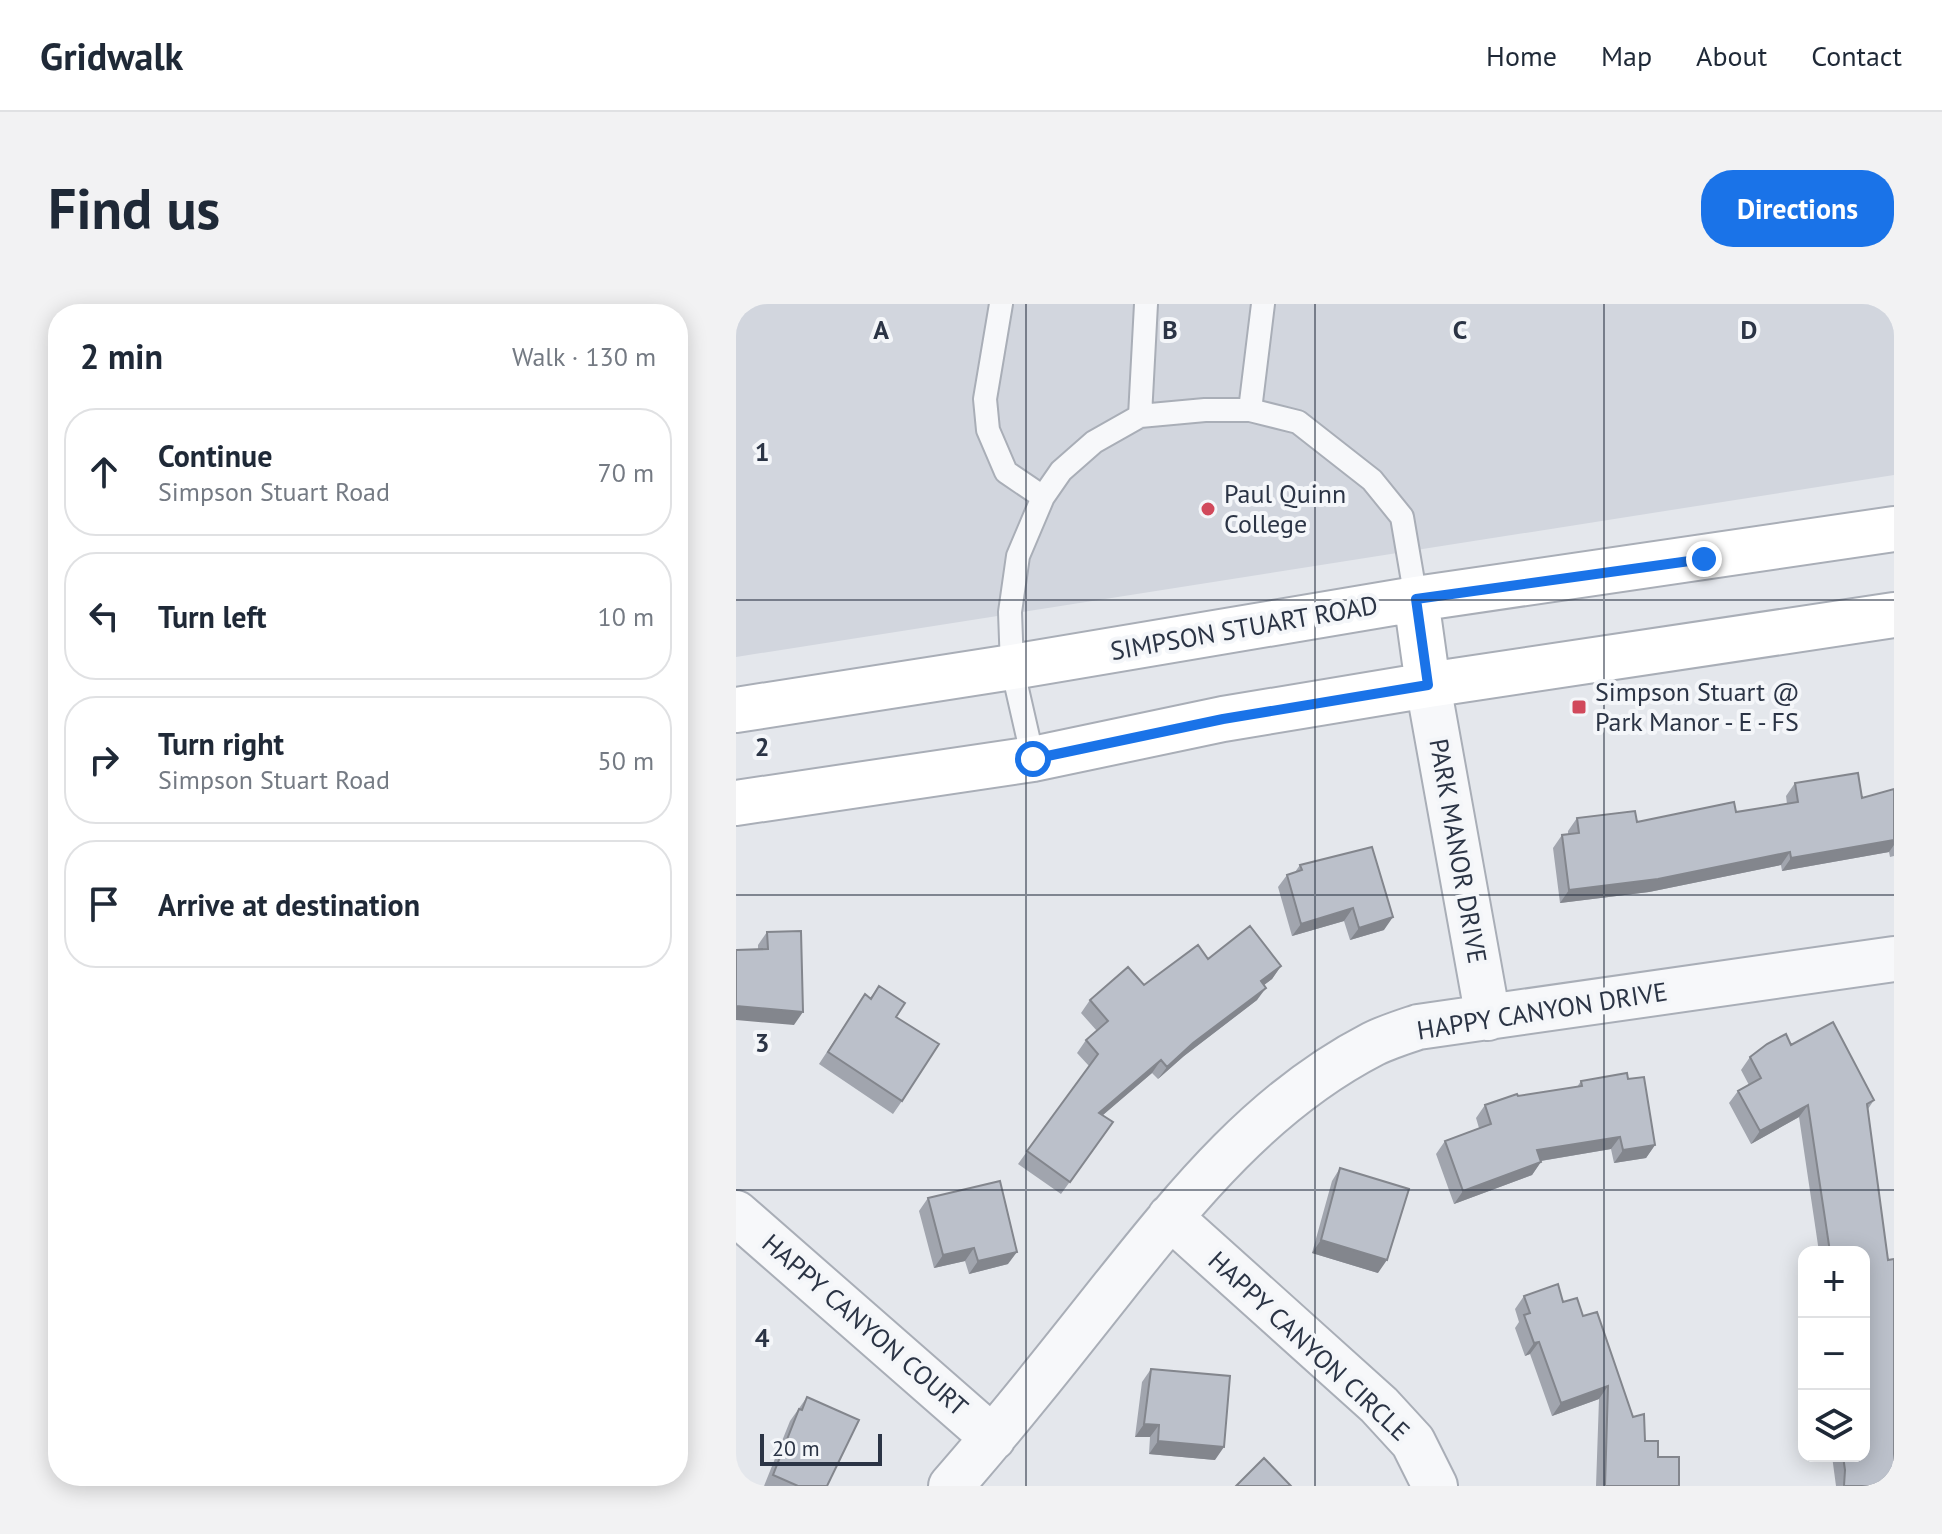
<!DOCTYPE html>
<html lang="en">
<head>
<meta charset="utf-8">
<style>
  :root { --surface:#fff; --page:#f2f2f3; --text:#1f2937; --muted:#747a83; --line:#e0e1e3; --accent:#1a73e8 }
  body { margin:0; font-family:"PT Sans",sans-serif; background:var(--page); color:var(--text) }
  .controls { position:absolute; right:24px; bottom:24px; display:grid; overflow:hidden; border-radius:16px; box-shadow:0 4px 20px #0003 }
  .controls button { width:72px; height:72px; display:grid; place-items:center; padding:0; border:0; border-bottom:2px solid var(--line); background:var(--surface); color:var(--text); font:40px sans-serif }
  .scale { position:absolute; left:24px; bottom:20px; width:122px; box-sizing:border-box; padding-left:8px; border:4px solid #2b3445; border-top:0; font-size:22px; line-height:28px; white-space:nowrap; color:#2b3445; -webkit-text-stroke:6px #f4f6f9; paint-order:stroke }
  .stop { position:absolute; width:24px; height:24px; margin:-18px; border:6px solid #1a73e8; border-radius:50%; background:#fff }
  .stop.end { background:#1a73e8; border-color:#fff; box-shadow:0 2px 8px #0008 }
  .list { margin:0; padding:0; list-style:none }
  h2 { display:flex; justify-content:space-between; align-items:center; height:104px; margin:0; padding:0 32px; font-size:34px }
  h2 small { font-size:26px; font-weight:400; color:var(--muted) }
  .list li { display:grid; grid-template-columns:52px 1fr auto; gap:24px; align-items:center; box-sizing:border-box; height:128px; margin:0 16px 16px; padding:0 16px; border:2px solid var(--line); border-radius:32px }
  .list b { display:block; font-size:30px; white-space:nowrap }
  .list p { margin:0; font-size:26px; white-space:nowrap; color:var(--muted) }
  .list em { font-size:26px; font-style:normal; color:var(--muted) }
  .icon { flex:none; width:44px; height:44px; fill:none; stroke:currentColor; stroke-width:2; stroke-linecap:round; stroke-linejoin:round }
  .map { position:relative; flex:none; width:1158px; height:1182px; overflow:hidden; border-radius:32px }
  header { display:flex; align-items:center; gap:48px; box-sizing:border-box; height:112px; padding:0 40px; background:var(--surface); border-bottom:2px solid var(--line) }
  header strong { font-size:38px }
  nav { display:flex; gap:44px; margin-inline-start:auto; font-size:28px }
  .intro { display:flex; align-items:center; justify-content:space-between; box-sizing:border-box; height:192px; padding:0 48px }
  h1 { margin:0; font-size:56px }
  .button { padding:20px 36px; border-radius:32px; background:var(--accent); color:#fff; font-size:28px; font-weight:700 }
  main { display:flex; gap:48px; padding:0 48px }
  aside { flex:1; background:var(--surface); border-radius:32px; box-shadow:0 4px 20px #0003 }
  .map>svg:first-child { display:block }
</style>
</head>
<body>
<header>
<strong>Gridwalk</strong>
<nav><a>Home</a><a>Map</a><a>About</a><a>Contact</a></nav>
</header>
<div class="intro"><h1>Find us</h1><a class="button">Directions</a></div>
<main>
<aside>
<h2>2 min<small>Walk · 130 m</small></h2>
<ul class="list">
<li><svg class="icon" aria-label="ahead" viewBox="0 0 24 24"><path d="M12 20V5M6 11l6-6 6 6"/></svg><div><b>Continue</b><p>Simpson Stuart Road</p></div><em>70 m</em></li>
<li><svg class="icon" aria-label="left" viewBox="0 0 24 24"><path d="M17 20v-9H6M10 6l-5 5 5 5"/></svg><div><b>Turn left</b></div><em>10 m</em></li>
<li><svg class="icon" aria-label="right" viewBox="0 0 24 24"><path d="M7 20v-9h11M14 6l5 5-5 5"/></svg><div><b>Turn right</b><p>Simpson Stuart Road</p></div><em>50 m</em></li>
<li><svg class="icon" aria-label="arrive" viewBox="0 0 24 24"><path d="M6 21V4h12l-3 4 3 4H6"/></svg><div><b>Arrive at destination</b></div></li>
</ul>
</aside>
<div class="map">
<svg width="1158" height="1182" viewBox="0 0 1158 1182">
  <rect width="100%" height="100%" fill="#e4e7ec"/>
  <path fill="#d2d6de" d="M0,0h1158v171l-1158,182z"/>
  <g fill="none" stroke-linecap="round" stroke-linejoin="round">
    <defs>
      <path id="lane" d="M265,0l-16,95 3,31 18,42 37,25
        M514,106l13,-106
        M404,112l6,-112
        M297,455l-21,-92 -2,-55 8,-56 25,-59 18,-26 33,-29 46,-26 65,-6h45l48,12 74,58 30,37 14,82"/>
      <path id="street" d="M692,381l60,333
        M0,909l257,225
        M434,913l209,188 34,37 22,44
        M215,1182c56,-64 109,-131 162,-198 75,-94 151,-188 260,-244 14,-7 30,-12 45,-17l476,-68"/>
      <path id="secondary" d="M680,295l12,86
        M0,406l276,-43 404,-68 478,-70
        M0,499l297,-44 190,-40 205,-34 466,-70"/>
    </defs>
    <use href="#lane" stroke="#a9aeb7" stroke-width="26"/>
    <use href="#street" stroke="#a9aeb7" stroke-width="48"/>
    <use href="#secondary" stroke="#a9aeb7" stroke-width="48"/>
    <use href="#lane" stroke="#f7f8fa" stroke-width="22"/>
    <use href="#street" stroke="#f7f8fa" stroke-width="44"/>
    <use href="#secondary" stroke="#fff" stroke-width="44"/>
  </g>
  <path fill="#a1a5ae" d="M1059,479l67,15 32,-9v67l-4,1 -1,-5 -107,19 -1,-6 -132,27 -89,11 -7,-55 9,-13 6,-1v-3l9,-13 60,4 99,-10 51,-8 -1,-8z
    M564,561l84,65 -34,10 -6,-19 -52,15 -14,-49 9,-12 8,-3z
    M31,628l27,93 -36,-76v-4z
    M472,655l73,7 -9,13 -8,6 -7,15 -73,56 -26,23 -6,-6 -49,42 10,7 -52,72 -43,-30 71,-98 -12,-13 9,-13 11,-9 -16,-18 9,-13 54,-15z
    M143,682l17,31 6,84 -9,13 -74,-50 46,-70 5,4z
    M1055,741l83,55 -6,9 26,377h-58l-4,-30h32v-204h-45l-20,-135 -48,27 -22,-41 9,-12 11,-6 -8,-15 9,-13z
    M892,775l27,66 -9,13 -32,5 -3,-14 -70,12 -9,14 -78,29 -18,-50 9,-13 34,-13 -3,-10 9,-13 33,-9 59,-9 4,-6z
    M604,864l38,105 -66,-20 20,-72z
    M192,894l80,66 -39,10 -4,-13 -31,7 -15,-57z
    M788,992l39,6 20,14 62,125 13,16 21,29h-83l3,-87 -47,17 -22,-62 -5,2 -10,-28 4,-6 -4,-13z
    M415,1065l64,91 -66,-6 1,-17h-15l7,-55z
    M71,1093l20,89h-63l26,-65z"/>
  <path fill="#83868d" d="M1158,536v5l-5,7 -107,19 9,-13z
    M1054,548l-9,13 -132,27 -89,11 9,-13z
    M617,604l-9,13 -52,15 9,-12z
    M657,613l-9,13 -34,10 9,-12z
    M545,662l-9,13 -20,15 9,-13z
    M530,684l-9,12 -73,56 -26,23 9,-12 26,-24z
    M0,702l67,6 -9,13 -58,-5z
    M425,756l-9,13 -62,53 9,-13z
    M1072,801l-9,12 -48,27 9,-13z
    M884,833l-9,12 -83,14 9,-13z
    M919,841l-9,13 -32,5 9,-13z
    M805,858l-9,13 -78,29 9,-13z
    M585,936l66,20 -9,13 -66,-20z
    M238,944l-9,13 -31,7 9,-13z
    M281,948l-9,12 -39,10 9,-13z
    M803,1038l-9,12 -5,2 9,-13z
    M872,1082l-9,13 -47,17 9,-13z
    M408,1120l15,1 -9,12h-15z
    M422,1137l66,6 -9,13 -66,-6z"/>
  <path fill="#bbc0ca" stroke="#83868d" stroke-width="2" d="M1122,469l4,25 32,-9v51l-103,18 -1,-6 -132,27 -89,11 -7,-55 17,-2 -2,-15 58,-7 2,11 97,-20 2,10 62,-10 -3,-19z
    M636,543l21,70 -34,11 -6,-20 -52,16 -14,-49 15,-5 -2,-5z
    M514,622l31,40 -20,15 5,7 -73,55 -26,24 -6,-7 -62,53 14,9 -43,60 -43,-31 71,-97 -12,-14 22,-19 -18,-21 38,-33 16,18 54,-40 10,14z
    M65,627l2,81 -67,-6v-56l32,-1 -1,-17z
    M143,682l26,17 -9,14 43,27 -37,57 -74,-49 37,-58 6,5z
    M1097,718l41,78 -7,4 21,156 6,-1v227h-50l1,-16 -2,-14h21v-204h-34l-22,-147 -48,26 -22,-40 23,-13 -11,-21 17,-13 19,-10 5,11z
    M891,769l1,6 16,-2 11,68 -32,5 -3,-13 -83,13 4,12 -78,29 -18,-50 46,-17 -6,-19 32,-11 1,2 64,-10 -1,-5z
    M604,864l69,21 -22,71 -66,-20z
    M264,877l17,71 -39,9 -4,-13 -31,7 -15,-57z
    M822,980l5,18 14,-4 6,18 14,-4 36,105 11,-3 1,27h13v16h21v29h-74l3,-100 -47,17 -22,-61 -5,1 -10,-28 6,-2 -6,-17z
    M415,1065l79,7 -6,71 -66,-6 1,-16 -15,-1z
    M71,1093l52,23 -32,66h-29l-25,-11 26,-66 3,1z
    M528,1154l27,28h-55z"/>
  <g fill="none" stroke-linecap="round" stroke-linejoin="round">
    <path stroke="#1a73e8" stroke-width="10" d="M297,455l190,-40 205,-34 -12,-86 288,-40"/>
  </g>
  <path fill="none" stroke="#2b3445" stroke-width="2" stroke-opacity="0.55" d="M290,0v1182M579,0v1182M868,0v1182M0,296h1158M0,591h1158M0,886h1158"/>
  <g fill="#d1495b" stroke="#f4f6f9" stroke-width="3">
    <circle cx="472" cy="205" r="8"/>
    <rect x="835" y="395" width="16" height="16" rx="4"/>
  </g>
  <g text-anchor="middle" stroke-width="8" stroke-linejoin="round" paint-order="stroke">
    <g font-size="26" fill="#2b3445" stroke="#f4f6f9" text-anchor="start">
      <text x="488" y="199">Paul Quinn<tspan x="488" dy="30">College</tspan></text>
      <text x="859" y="397">Simpson Stuart @<tspan x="859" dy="30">Park Manor - E - FS</tspan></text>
    </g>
    <g font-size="26" fill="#2b3445" stroke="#f4f6f9">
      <text transform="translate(508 324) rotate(-10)" y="9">SIMPSON STUART ROAD</text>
      <text transform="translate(722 547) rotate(80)" y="9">PARK MANOR DRIVE</text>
      <text transform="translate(806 707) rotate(-9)" y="9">HAPPY CANYON DRIVE</text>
      <text transform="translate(129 1021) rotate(41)" y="9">HAPPY CANYON COURT</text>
      <text transform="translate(573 1042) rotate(43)" y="9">HAPPY CANYON CIRCLE</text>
    </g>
  </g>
  <g font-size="26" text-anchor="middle" font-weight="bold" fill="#2b3445" stroke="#f4f6f9" stroke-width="8" stroke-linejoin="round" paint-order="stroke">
    <text x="145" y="35">A</text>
    <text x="434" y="35">B</text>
    <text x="724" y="35">C</text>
    <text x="1013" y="35">D</text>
    <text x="26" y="157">1</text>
    <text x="26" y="452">2</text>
    <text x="26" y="748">3</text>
    <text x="26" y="1043">4</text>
  </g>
</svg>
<div class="controls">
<button>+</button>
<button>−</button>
<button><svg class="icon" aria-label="layers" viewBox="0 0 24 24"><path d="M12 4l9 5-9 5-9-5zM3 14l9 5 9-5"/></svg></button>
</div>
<div class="scale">20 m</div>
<div class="stop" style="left:297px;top:455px"></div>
<div class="stop end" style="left:968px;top:255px"></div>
</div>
</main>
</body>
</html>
